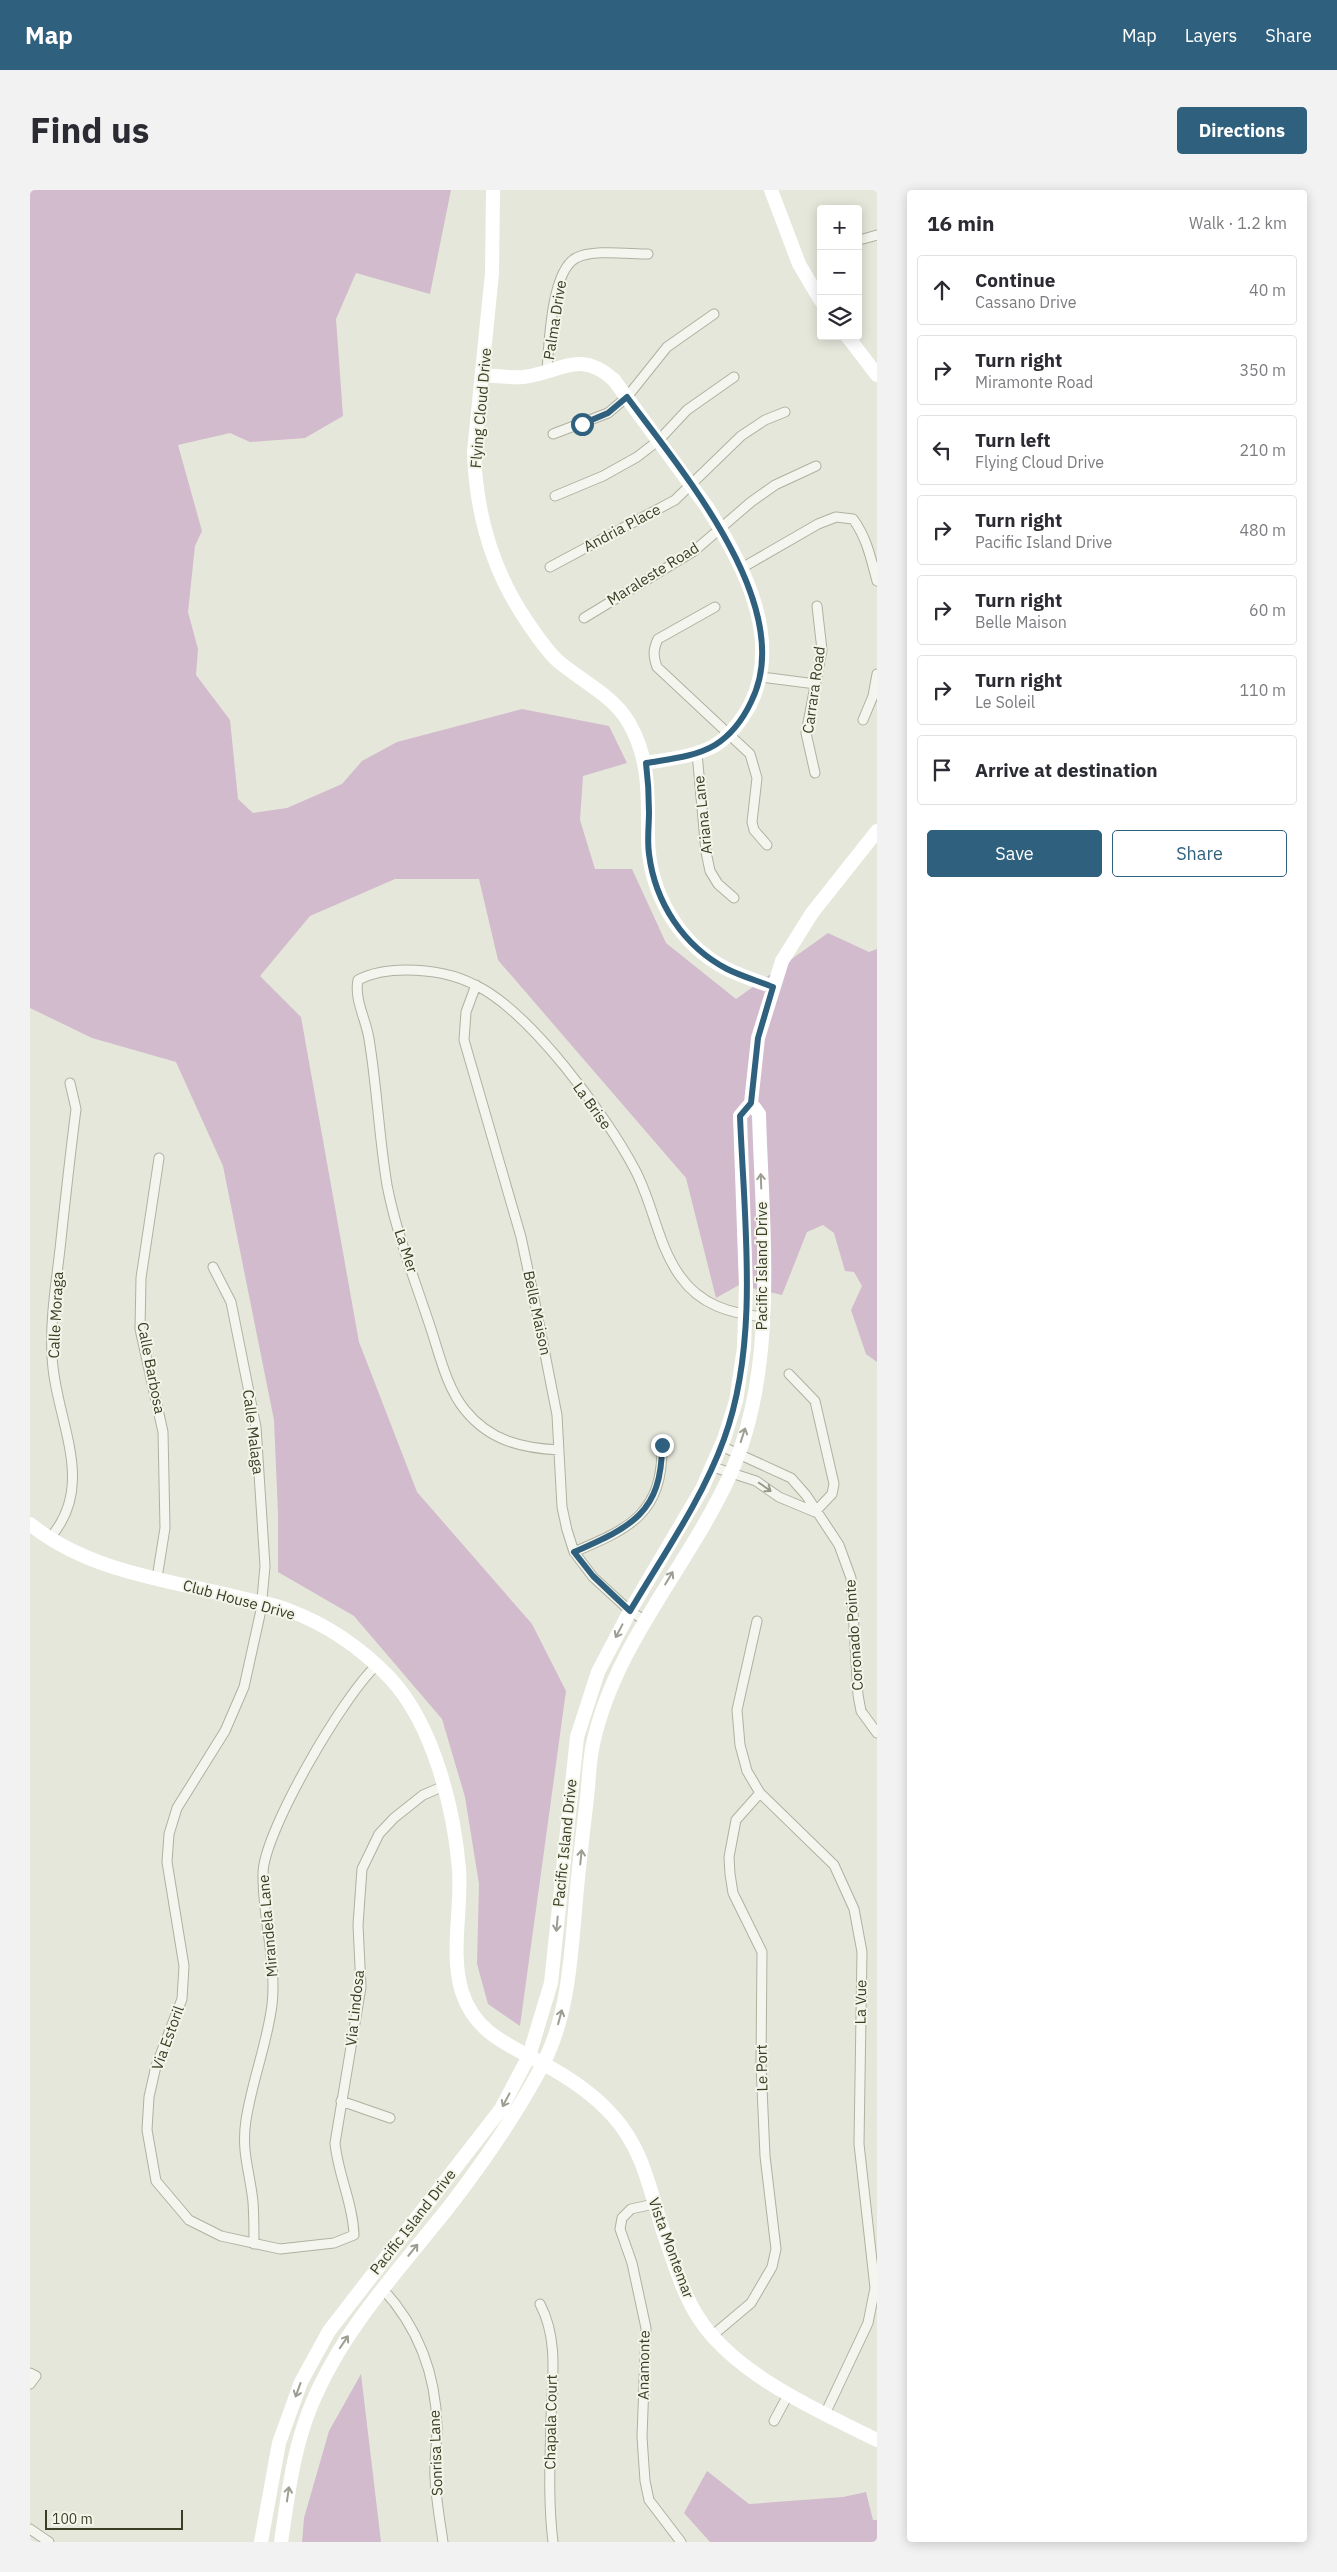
<!DOCTYPE html>
<html lang="en">
<head>
<meta charset="utf-8">
<style>
  :root { --surface:#fff; --page:#f2f2f3; --text:#2b2b33; --muted:#7c7c81; --line:#e1e1e2; --accent:#2f617e }
  body { margin:0; font-family:"IBM Plex Sans",sans-serif; background:var(--page); color:var(--text) }
  .controls { position:absolute; right:15px; top:15px; display:grid; overflow:hidden; border-radius:5px; box-shadow:0 2px 12px #0003 }
  .controls button { width:45px; height:45px; display:grid; place-items:center; padding:0; border:0; border-bottom:1px solid var(--line); background:var(--surface); color:var(--text); font:25px sans-serif }
  .scale { position:absolute; left:15px; bottom:12px; width:138px; box-sizing:border-box; padding-left:5px; border:2px solid #3b3e24; border-top:0; font-size:14px; line-height:18px; white-space:nowrap; color:#3b3e24; -webkit-text-stroke:4px #f4f5ea; paint-order:stroke }
  .stop { position:absolute; width:15px; height:15px; margin:-11px; border:4px solid #2f617e; border-radius:50%; background:#fff }
  .stop.end { background:#2f617e; border-color:#fff; box-shadow:0 1px 5px #0008 }
  .list { margin:0; padding:0; list-style:none }
  h2 { display:flex; justify-content:space-between; align-items:center; height:65px; margin:0; padding:0 20px; font-size:21px }
  h2 small { font-size:16px; font-weight:400; color:var(--muted) }
  .list li { display:grid; grid-template-columns:32px 1fr auto; gap:15px; align-items:center; box-sizing:border-box; height:70px; margin:0 10px 10px; padding:0 10px; border:1px solid var(--line); border-radius:5px }
  .list b { display:block; font-size:19px; white-space:nowrap }
  .list p { margin:0; font-size:16px; white-space:nowrap; color:var(--muted) }
  .list em { font-size:16px; font-style:normal; color:var(--muted) }
  .actions { display:flex; gap:10px; padding:15px 20px }
  .actions a { flex:1; padding:11px 0; border:1px solid var(--accent); border-radius:5px; text-align:center; font-size:18px; color:var(--accent) }
  .actions .main { background:var(--accent); color:#fff }
  .icon { flex:none; width:28px; height:28px; fill:none; stroke:currentColor; stroke-width:2; stroke-linecap:round; stroke-linejoin:round }
  .map { position:relative; flex:none; width:847px; height:2352px; overflow:hidden; border-radius:5px }
  header { display:flex; align-items:center; gap:30px; box-sizing:border-box; height:70px; padding:0 25px; background:var(--accent); color:#fff }
  header strong { font-size:24px }
  nav { display:flex; gap:28px; margin-inline-start:auto; font-size:18px }
  .intro { display:flex; align-items:center; justify-content:space-between; box-sizing:border-box; height:120px; padding:0 30px }
  h1 { margin:0; font-size:35px }
  .button { padding:12px 22px; border-radius:5px; background:var(--accent); color:#fff; font-size:18px; font-weight:700 }
  main { display:flex; gap:30px; padding:0 30px }
  aside { flex:1; background:var(--surface); border-radius:5px; box-shadow:0 2px 12px #0003 }
  .map>svg:first-child { display:block }
</style>
</head>
<body>
<header>
<strong>Map</strong>
<nav><a>Map</a><a>Layers</a><a>Share</a></nav>
</header>
<div class="intro"><h1>Find us</h1><a class="button">Directions</a></div>
<main>
<div class="map">
<svg width="847" height="2352" viewBox="0 0 847 2352">
  <rect width="100%" height="100%" fill="#e6e7db"/>
  <path fill="#d1bbcc" d="M0,0h421l-21,104 -74,-21 -20,46 7,97 -38,22 -55,4 -20,-9 -52,12 24,86 -7,15 -7,66 10,37 -2,26 34,45 8,79 15,14 34,-5 55,-24 20,-23 35,-19 125,-33 87,17 18,37 -44,13 -3,44 15,49h37l34,74 70,56 92,-66 41,19 8,-3v413l-11,-8 -15,-44 11,-24 -8,-14 -9,-1 -11,-38 -11,-8 -16,7 -25,63 -43,-10 -23,13 -30,-120 -188,-218 -19,-81h-84l-85,37 -50,60 41,41 58,325 58,150 115,132 34,67 -46,335 -32,-22 -11,-40 2,-80 -14,-87 -23,-78 -88,-103 -76,-44v-59l-4,-93 -51,-254 -47,-104 -84,-24 -62,-30z
    M331,2184l20,168h-79l2,-24 25,-87z
    M677,2281l42,33 94,-7 23,-5 7,28h4v22h-167l-26,-29z"/>
  <g fill="none" stroke-linecap="round" stroke-linejoin="round">
    <defs>
      <path id="street" d="M833,49l14,-4
        M517,180c2,-25 4,-99 29,-112 16,-9 53,-4 72,-4
        M523,244l55,-21 19,-16 40,-50 47,-33
        M525,306l48,-20 34,-19 22,-17 28,-30 47,-33
        M520,377l125,-67 66,-64 24,-16 20,-8
        M710,379l78,-45 18,-7 17,2c14,19 18,40 24,62
        M685,417l-57,32c-5,10 -5,17 -1,28l93,87 7,24 -5,44 2,8 13,15
        M554,428l110,-67 57,-49 24,-17 41,-19
        M731,487l55,7
        M833,530l10,-24 4,-22
        M667,563l9,99 4,19 8,13 16,14
        M785,583l-9,-40 16,-83 -5,-44
        M446,795l-10,27 -2,28 57,197 14,66 22,112 5,92 5,23 7,22 19,25 37,34 14,9
        M183,1077l18,35 25,125 9,139 -4,44 -17,77 -19,44 -48,77 -8,26 -2,28 17,104 -2,33 -26,67 -7,31 -2,33 9,51 33,39 32,16 59,13 54,-6 20,-8c-1,-32 -16,-60 -19,-92l26,-156 -3,-62 4,-56 17,-35 15,-16 29,-23 21,-9
        M759,1184l26,27 19,83 -2,10 -17,18
        M691,1256l70,32 15,17 33,50 12,33 7,117 3,16 16,22
        M529,1260c-37,-2 -69,-9 -94,-40 -19,-23 -26,-58 -36,-87 -15,-45 -33,-91 -42,-138 -8,-48 -10,-98 -18,-146 -3,-20 -15,-39 -11,-59 15,-8 31,-10 48,-10 23,0 48,4 69,15 54,25 131,130 159,183 19,34 23,76 46,108 20,29 51,38 85,41
        M683,1277l43,14 23,16 36,15
        M19,1349c50,-56 5,-120 3,-184 -2,-35 4,-71 8,-106 5,-47 10,-93 16,-140l-6,-26
        M544,1362c57,-24 89,-39 88,-107
        M127,1388l8,-50 -2,-96 -23,-103 1,-51 18,-120
        M727,1431l-20,89 3,35 7,26 13,22 74,72 20,44 8,43 -3,192 16,144 -7,35 -43,91
        M311,1911l49,17
        M624,2014l-23,5 -9,9 -2,11 12,34 14,65 -4,109 3,44 4,19 32,42
        M224,2054c0,-14 0,-28 -1,-42 -3,-30 -12,-50 -7,-82 6,-39 21,-76 26,-115 5,-45 -10,-88 -9,-132 1,-42 81,-178 113,-207
        M352,2098c36,39 54,86 55,139 0,17 -3,34 -2,50 1,22 5,44 8,65
        M510,2114c19,36 12,76 11,116 -1,40 -3,82 2,122
        M683,2145l38,-32 21,-36 4,-18 -11,-93 -4,-91 1,-113 -29,-59 -3,-19 -1,-17 7,-37 24,-27
        M0,2183l6,3 -6,8
        M744,2231l14,-26
        M0,2339l19,13"/>
    </defs>
    <use href="#street" stroke="#afb1a0" stroke-width="11"/>
    <use href="#street" stroke="#f4f5ee" stroke-width="9"/>
    <path stroke="#fff" stroke-width="14" d="M463,0l-1,83 -18,179c2,63 18,119 54,171 9,13 18,27 30,38 23,20 55,34 71,62 21,36 19,73 19,113 0,55 30,108 79,133 14,7 31,12 46,18
      M741,0l28,74 22,37
      M817,146l30,39
      M453,185c13,1 27,3 40,2 38,-4 56,-29 91,3l93,127c36,57 76,131 43,198 -9,16 -21,33 -38,42 -20,10 -44,12 -66,16
      M0,1334c59,48 139,56 211,74 16,4 32,6 47,12 38,14 74,39 102,68 43,46 64,130 69,191 3,40 -9,85 3,123 13,41 47,53 80,71 26,14 51,30 71,53 31,34 37,76 51,118 10,28 18,58 34,83 36,57 120,94 179,123
      M231,2352l18,-99 22,-61 28,-51 172,-222 28,-53 22,-73 26,-246 21,-65 32,-61 72,-122 22,-50 12,-38 8,-53 2,-61 -6,-171 11,-13 7,-65 24,-77 30,-48 65,-82
      M251,2352c7,-46 12,-93 30,-136 31,-76 87,-135 137,-198 34,-44 68,-93 94,-142 27,-51 29,-112 34,-167 3,-34 7,-67 11,-101 2,-18 2,-36 6,-54 22,-101 95,-177 137,-269 49,-107 32,-246 29,-361l-8,-11"/>
  </g>
  <defs><path id="oneway-shaft" d="M-6 0H5M1.5-3L5.5 0L1.5 3" fill="none" stroke-width="1.6" stroke-linecap="round" stroke-linejoin="round" transform="scale(1.25)"/></defs>
  <g stroke="#9d9e92">
    <use href="#oneway-shaft" transform="translate(731 991) rotate(-92)"/>
    <use href="#oneway-shaft" transform="translate(713 1245) rotate(-72)"/>
    <use href="#oneway-shaft" transform="translate(639 1388) rotate(-59)"/>
    <use href="#oneway-shaft" transform="translate(589 1441) rotate(118)"/>
    <use href="#oneway-shaft" transform="translate(551 1667) rotate(-84)"/>
    <use href="#oneway-shaft" transform="translate(527 1734) rotate(95)"/>
    <use href="#oneway-shaft" transform="translate(530 1827) rotate(-75)"/>
    <use href="#oneway-shaft" transform="translate(476 1910) rotate(118)"/>
    <use href="#oneway-shaft" transform="translate(383 2060) rotate(-51)"/>
    <use href="#oneway-shaft" transform="translate(314 2152) rotate(-56)"/>
    <use href="#oneway-shaft" transform="translate(268 2200) rotate(110)"/>
    <use href="#oneway-shaft" transform="translate(258 2304) rotate(-82)"/>
  </g>
  <use stroke="#989a89" href="#oneway-shaft" transform="translate(735 1297) rotate(35)"/>
  <g fill="none" stroke-linecap="round" stroke-linejoin="round">
    <path stroke="#2f617e" stroke-width="6" d="M552,234l26,-11 19,-16c54,73 172,211 124,305 -8,17 -20,33 -36,43 -20,12 -46,14 -69,18 2,16 3,32 3,49 0,14 -2,28 0,42 6,48 34,92 78,115 14,7 31,12 46,18l-15,51 -7,65 -11,13c4,103 20,225 -16,323 -22,61 -61,116 -94,172l-37,-35 -19,-24c57,-25 88,-39 88,-107"/>
  </g>
  <g text-anchor="middle" stroke-width="4" stroke-linejoin="round" paint-order="stroke">
    <g font-size="15" fill="#3b3e24" stroke="#f4f5ea">
      <text transform="translate(525 130) rotate(-81)" y="5">Palma Drive</text>
      <text transform="translate(451 218) rotate(-85)" y="5">Flying Cloud Drive</text>
      <text transform="translate(592 338) rotate(-28)" y="5">Andria Place</text>
      <text transform="translate(623 384) rotate(-32)" y="5">Maraleste Road</text>
      <text transform="translate(784 500) rotate(-82)" y="5">Carrara Road</text>
      <text transform="translate(673 625) rotate(-96)" y="5">Ariana Lane</text>
      <text transform="translate(562 916) rotate(54)" y="5">La Brise</text>
      <text transform="translate(376 1061) rotate(72)" y="5">La Mer</text>
      <text transform="translate(732 1076) rotate(-90)" y="5">Pacific Island Drive</text>
      <text transform="translate(507 1123) rotate(78)" y="5">Belle Maison</text>
      <text transform="translate(26 1125) rotate(-87)" y="5">Calle Moraga</text>
      <text transform="translate(121 1178) rotate(79)" y="5">Calle Barbosa</text>
      <text transform="translate(223 1242) rotate(83)" y="5">Calle Malaga</text>
      <text transform="translate(209 1410) rotate(15)" y="5">Club House Drive</text>
      <text transform="translate(824 1445) rotate(-94)" y="5">Coronado Pointe</text>
      <text transform="translate(535 1653) rotate(-84)" y="5">Pacific Island Drive</text>
      <text transform="translate(238 1736) rotate(-95)" y="5">Mirandela Lane</text>
      <text transform="translate(831 1812) rotate(-89)" y="5">La Vue</text>
      <text transform="translate(325 1818) rotate(-84)" y="5">Via Lindosa</text>
      <text transform="translate(138 1848) rotate(-70)" y="5">Via Estoril</text>
      <text transform="translate(732 1878) rotate(-91)" y="5">Le Port</text>
      <text transform="translate(383 2032) rotate(-52)" y="5">Pacific Island Drive</text>
      <text transform="translate(641 2058) rotate(70)" y="5">Vista Montemar</text>
      <text transform="translate(614 2175) rotate(-89)" y="5">Anamonte</text>
      <text transform="translate(521 2232) rotate(-89)" y="5">Chapala Court</text>
      <text transform="translate(406 2263) rotate(-92)" y="5">Sonrisa Lane</text>
    </g>
  </g>
</svg>
<div class="controls">
<button>+</button>
<button>−</button>
<button><svg class="icon" aria-label="layers" viewBox="0 0 24 24"><path d="M12 4l9 5-9 5-9-5zM3 14l9 5 9-5"/></svg></button>
</div>
<div class="scale">100 m</div>
<div class="stop" style="left:552px;top:234px"></div>
<div class="stop end" style="left:632px;top:1255px"></div>
</div>
<aside>
<h2>16 min<small>Walk · 1.2 km</small></h2>
<ul class="list">
<li><svg class="icon" aria-label="ahead" viewBox="0 0 24 24"><path d="M12 20V5M6 11l6-6 6 6"/></svg><div><b>Continue</b><p>Cassano Drive</p></div><em>40 m</em></li>
<li><svg class="icon" aria-label="right" viewBox="0 0 24 24"><path d="M7 20v-9h11M14 6l5 5-5 5"/></svg><div><b>Turn right</b><p>Miramonte Road</p></div><em>350 m</em></li>
<li><svg class="icon" aria-label="left" viewBox="0 0 24 24"><path d="M17 20v-9H6M10 6l-5 5 5 5"/></svg><div><b>Turn left</b><p>Flying Cloud Drive</p></div><em>210 m</em></li>
<li><svg class="icon" aria-label="right" viewBox="0 0 24 24"><path d="M7 20v-9h11M14 6l5 5-5 5"/></svg><div><b>Turn right</b><p>Pacific Island Drive</p></div><em>480 m</em></li>
<li><svg class="icon" aria-label="right" viewBox="0 0 24 24"><path d="M7 20v-9h11M14 6l5 5-5 5"/></svg><div><b>Turn right</b><p>Belle Maison</p></div><em>60 m</em></li>
<li><svg class="icon" aria-label="right" viewBox="0 0 24 24"><path d="M7 20v-9h11M14 6l5 5-5 5"/></svg><div><b>Turn right</b><p>Le Soleil</p></div><em>110 m</em></li>
<li><svg class="icon" aria-label="arrive" viewBox="0 0 24 24"><path d="M6 21V4h12l-3 4 3 4H6"/></svg><div><b>Arrive at destination</b></div></li>
</ul>
<div class="actions"><a class="main">Save</a><a>Share</a></div>
</aside>
</main>
</body>
</html>
